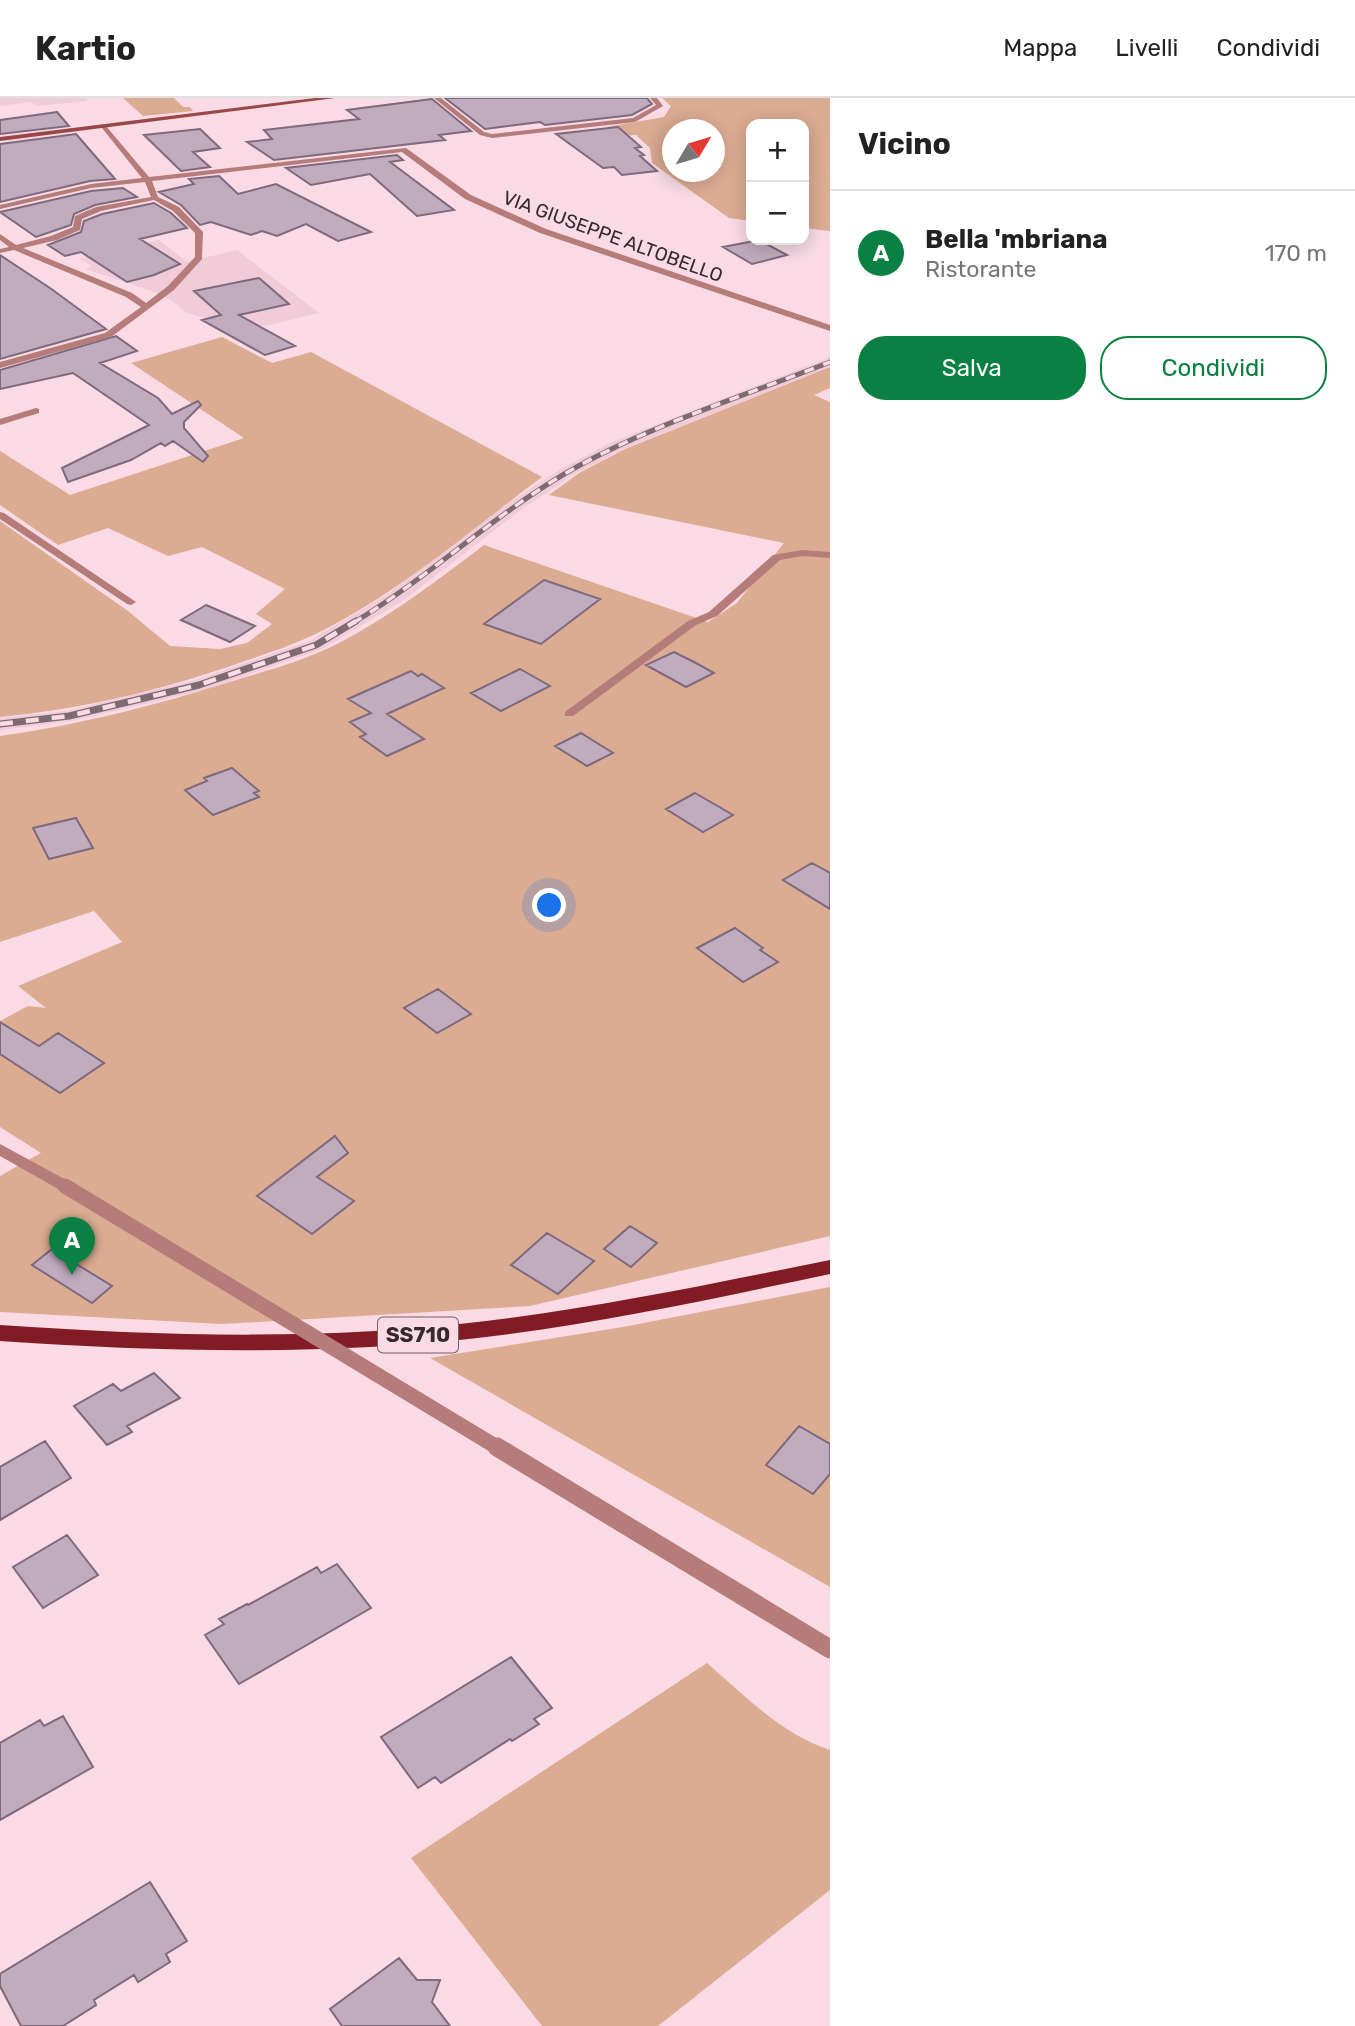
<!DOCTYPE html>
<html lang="it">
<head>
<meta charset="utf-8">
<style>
  :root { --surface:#fff; --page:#f2f2f2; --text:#222; --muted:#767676; --line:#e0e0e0; --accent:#0b8043 }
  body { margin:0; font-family:Rubik,sans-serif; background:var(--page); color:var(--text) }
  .controls { position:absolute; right:21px; top:21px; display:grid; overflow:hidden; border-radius:14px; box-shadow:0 4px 18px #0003 }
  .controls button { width:63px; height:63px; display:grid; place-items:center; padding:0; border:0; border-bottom:2px solid var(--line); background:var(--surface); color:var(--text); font:35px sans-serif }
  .compass { position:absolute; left:662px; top:21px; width:63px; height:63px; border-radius:50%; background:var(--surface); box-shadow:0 4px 18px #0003; rotate:52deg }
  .you { position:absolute; left:550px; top:808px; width:24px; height:24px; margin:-18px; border:5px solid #fff; border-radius:50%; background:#1a73e8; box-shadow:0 0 0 10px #1a73e833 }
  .badge { display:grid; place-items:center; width:46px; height:46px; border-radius:50%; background:var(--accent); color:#fff; font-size:23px; font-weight:700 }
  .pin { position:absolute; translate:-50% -58px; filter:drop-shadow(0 2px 4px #0008) }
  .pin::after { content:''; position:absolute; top:37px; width:24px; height:21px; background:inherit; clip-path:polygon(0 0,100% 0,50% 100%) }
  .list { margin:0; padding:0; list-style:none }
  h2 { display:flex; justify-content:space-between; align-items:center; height:91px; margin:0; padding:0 28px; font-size:30px }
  h2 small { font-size:23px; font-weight:400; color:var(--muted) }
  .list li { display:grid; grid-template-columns:46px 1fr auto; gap:21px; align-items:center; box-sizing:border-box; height:126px; padding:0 28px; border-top:2px solid var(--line) }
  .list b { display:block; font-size:26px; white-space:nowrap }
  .list p { margin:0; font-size:23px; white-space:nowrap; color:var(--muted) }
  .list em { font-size:23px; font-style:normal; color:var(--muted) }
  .actions { display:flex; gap:14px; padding:21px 28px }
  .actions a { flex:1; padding:16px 0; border:2px solid var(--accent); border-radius:28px; text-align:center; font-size:24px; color:var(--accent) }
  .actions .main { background:var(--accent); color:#fff }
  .map { position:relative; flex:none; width:830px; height:1928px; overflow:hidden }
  header { display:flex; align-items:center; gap:42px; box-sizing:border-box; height:98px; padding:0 35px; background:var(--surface); border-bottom:2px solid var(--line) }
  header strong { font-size:33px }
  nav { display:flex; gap:38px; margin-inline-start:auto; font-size:24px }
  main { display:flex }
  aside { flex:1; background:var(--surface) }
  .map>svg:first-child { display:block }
</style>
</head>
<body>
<header>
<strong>Kartio</strong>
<nav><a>Mappa</a><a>Livelli</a><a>Condividi</a></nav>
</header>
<main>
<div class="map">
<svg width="830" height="1928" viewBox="0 0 830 1928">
  <rect width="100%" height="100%" fill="#f9dae5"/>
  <path fill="#f0cbd8" d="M0,0h85l3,3 -51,5 -6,-4 -31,4z
    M159,142l28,22 50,-12 82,63 -55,13 -29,1 -48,-14 -16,-13 -19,-9 -66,-22 6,-3 -13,-7z
    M830,259v10l-207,82 -50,26 -51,34 -118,91 -82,49 -118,41 -132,31 -72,9v-12l67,-7 128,-31 114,-39 79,-47 119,-90 52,-34 51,-27z"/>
  <path fill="#dbab92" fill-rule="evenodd" d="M123,0h51l9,9h7l3,4 -50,5z
    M662,0h168v133l-26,-3v-104h-53v97l-22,-3 -77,-55 -2,-15 -14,-13 -18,1 -12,-9 58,-10 7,-11zM673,32h42v42h-42z
    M222,239l50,26 39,-11 231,125c-67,50 -133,107 -207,147 -30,17 -61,27 -93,38 -79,28 -159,47 -242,55v-196l128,90 42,35 50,3 27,-6 25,-19 -16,-10 29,-25 -83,-42 -34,9 -60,-28 -50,17 -58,-40v-54l70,44 174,-57 -113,-75z
    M830,269v21l-16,7 16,7v834l-300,70 -308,18 -222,-12v-136l41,-23 -41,-26v-106l28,-15 18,2 -28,-22 104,-44 -28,-31 -94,31v-206c79,-11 157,-31 233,-55 36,-11 73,-21 106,-38 52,-27 99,-63 145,-98l224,77 29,-19 47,-60 -235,-48 30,-22 46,-24z
    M830,1189v300l-400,-229 193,-31z
    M707,1565c38,33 74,71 123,87v140l-172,136h-116l-131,-168z"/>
  <path fill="#c0abbf" stroke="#7e6a7c" stroke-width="2" d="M445,0h202l5,6 -20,11 -87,10 -5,-3 -55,7z
    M432,1l39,32 -32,4 6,5 -171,20 -27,-18 25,-3 -8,-9 95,-11 -12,-9z
    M57,14l12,14 -69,8v-14z
    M618,29l23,20 -6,1 9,7 -4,1 17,15 -35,4 -8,-8 -11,1 -47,-34z
    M200,31l20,19 -27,4 17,15 -29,4 -37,-36z
    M76,36l39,45 -25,2 -90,21v-58z
    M397,57l6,5 -13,2 64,48 -37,6 -47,-42 -59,11 -25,-17z
    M219,78l19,18 38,-10 95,48 -33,9 -32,-17 -29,12 -15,-5 -11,4 -40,-13 -11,3 -19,-20 -22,-13 35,-8 -5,-5z
    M123,90l14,9 -42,8 -21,9 -3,11 -35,12 -36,-25 91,-21z
    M154,105l17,10 16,15 -47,11 40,25 -26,11 -27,7 -46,-30 -16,4 -17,-11 33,-13 3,-11 18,-7z
    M759,142l28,15 -35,9 -29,-17z
    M0,157l50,33 56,41 -106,30z
    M259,180l30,26 -50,11 56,31 -30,9 -63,-35 19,-5 -27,-24z
    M116,238l21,15 -37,12 58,35 14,16 26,-13 3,4 -17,17v6l24,28 -5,6 -30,-21 -8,5 -4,-3 -30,17 -63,22 -6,-14 87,-43 -76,-52 -73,16v-19z
    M544,482l56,19 -59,45 -57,-20z
    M206,507l49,21 -25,16 -49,-22z
    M674,554l20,10 20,11 -28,14 -40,-22z
    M520,571l30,17 -49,25 -30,-18z
    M411,573l7,5 4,-2 22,14 -57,26 37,25 -37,17 -27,-19 6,-3 -16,-12 21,-9 -23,-14z
    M581,635l32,20 -26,13 -32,-20z
    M232,670l27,23 -5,2 5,4 -46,18 -28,-25 22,-9 -3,-3z
    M695,695l38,22 -30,17 -37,-23z
    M76,720l17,30 -44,11 -16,-31z
    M812,765l18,10v36l-47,-29z
    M735,830l28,20 -3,2 18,12 -35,20 -46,-34z
    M438,891l33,25 -34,19 -33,-25z
    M0,924l39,24 19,-13 46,30 -44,30 -60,-39z
    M335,1038l13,17 -31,24 37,24 -42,33 -55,-38z
    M630,1128l27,17 -26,24 -27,-18z
    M547,1135l47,28 -36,33 -47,-29z
    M52,1151l60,37 -20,17 -60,-38z
    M154,1275l26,25 -53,28 5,6 -25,13 -33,-39 39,-22 8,7z
    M799,1328l31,18v30l-17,20 -47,-29z
    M45,1343l26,37 -71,42v-53z
    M67,1437l31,40 -55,33 -30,-41z
    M337,1466l34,44 -132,76 -34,-49 19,-11 -5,-5 28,-15 1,1 69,-38 4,6z
    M511,1559l41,51 -18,11 5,5 -27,17 -2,-2 -69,44 -6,-6 -17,11 -37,-51z
    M63,1618l30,51 -93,53v-77l40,-23 4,6z
    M150,1784l37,59 -21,13 4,8 -32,20 -4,-7 -40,25 2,5 -33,21h-42l-21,-40v-12z
    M399,1860l18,22h23l-8,22 18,24h-108l-12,-17z"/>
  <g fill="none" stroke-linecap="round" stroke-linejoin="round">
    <path fill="#b57c79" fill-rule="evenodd" d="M434,0h7l43,34 8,2 141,-16 23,-13 -6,-7h7l6,8 -28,16 -143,16 -12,-3z
      M102,28h4l43,51 257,-29 65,47 75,34 284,96v6l-290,-98 -75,-34 -63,-47 -250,29 6,16 21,10 24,25 -1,27 -28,31 -63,47 -111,31v-6l105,-29 36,-26 -15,-10 -112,-47 -14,3v-4l9,-2 -9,-7v-6l16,11 35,-9 22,-9 2,-11 21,-9 55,-10 -6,-15 -54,6 -91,21v-4l91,-21 51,-6 -40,-50zM154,102l19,11 22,22v24l-27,29 -22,17 -14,-10 -109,-45 34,-8 23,-10 2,-11 19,-8z
      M36,310l3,1v4l-39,12v-6z
      M0,414l4,1 132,89 -5,3 -4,-1 -127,-85z
      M802,452l28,2v6l-28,-2 -22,4 -63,56 -21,9 -123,91h-8v-4l123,-91 21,-9 64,-57z
      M0,1046l70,38 2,4 -2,4h-10l-60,-34z"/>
    <path fill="#994847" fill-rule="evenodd" d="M315,0h20l-335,43v-4z"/>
    <path fill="#821c24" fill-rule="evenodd" d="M830,1162v14c-114,24 -228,49 -344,63 -160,19 -325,15 -486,4v-16c161,11 326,16 486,-4 116,-14 230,-38 344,-61z"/>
    <defs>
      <path id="rail-far1" d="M353,525c75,-45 138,-106 213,-150 79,-46 178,-77 264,-111"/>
      <path id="rail" d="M0,626l69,-8 130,-31 117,-40 40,-24"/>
    </defs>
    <use href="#rail-far1" stroke="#7d6b71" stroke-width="5"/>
    <use href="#rail" stroke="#7d6b71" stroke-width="7"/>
    <use href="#rail-far1" stroke="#f9dae5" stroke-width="3.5" stroke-dasharray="10" stroke-linecap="butt"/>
    <use href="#rail" stroke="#f9dae5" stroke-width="4.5" stroke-dasharray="13" stroke-linecap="butt"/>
    <path stroke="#b57c79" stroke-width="15" d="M65,1088l435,263"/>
    <path stroke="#b57c79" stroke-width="19" d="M497,1349l333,202"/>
  </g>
  <g text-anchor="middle" stroke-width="5" stroke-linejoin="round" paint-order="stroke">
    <g font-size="19" fill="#352a2e" stroke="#f9dae5">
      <text transform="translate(613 138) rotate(20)" y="7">VIA GIUSEPPE ALTOBELLO</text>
    </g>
    <rect fill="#f9dae5" stroke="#705f65" stroke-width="2" x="378" y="1219.5" width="80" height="35" rx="5"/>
    <g font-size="21" font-weight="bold" fill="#352a2e">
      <text x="418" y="1244">SS710</text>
    </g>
  </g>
</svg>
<div class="controls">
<button>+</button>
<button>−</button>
</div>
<svg class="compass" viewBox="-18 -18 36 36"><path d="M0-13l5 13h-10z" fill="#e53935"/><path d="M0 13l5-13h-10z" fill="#767676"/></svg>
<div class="you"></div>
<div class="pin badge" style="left:72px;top:1177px">A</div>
</div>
<aside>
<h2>Vicino<small></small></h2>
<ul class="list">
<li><span class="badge">A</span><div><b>Bella 'mbriana</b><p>Ristorante</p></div><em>170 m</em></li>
</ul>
<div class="actions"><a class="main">Salva</a><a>Condividi</a></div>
</aside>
</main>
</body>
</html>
